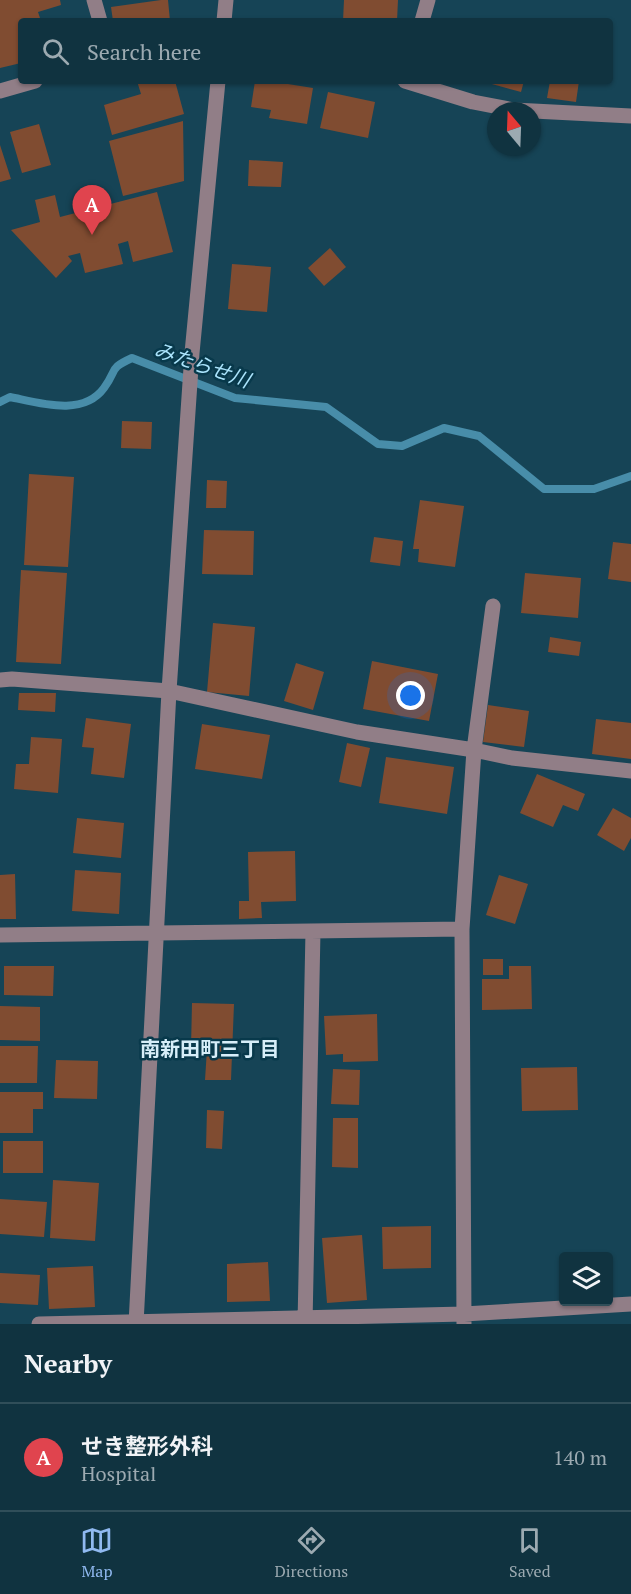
<!DOCTYPE html>
<html lang="en">
<head>
<meta charset="utf-8">
<style>
  :root { --surface:#103340; --page:#1e3f4b; --text:#f1f3f6; --muted:#9caab1; --line:#304e59; --accent:#90b9f0 }
  body { margin:0; font-family:"PT Serif","Noto Sans JP",serif; background:var(--page); color:var(--text) }
  .controls { position:absolute; right:18px; bottom:18px; display:grid; overflow:hidden; border-radius:6px; box-shadow:0 2px 4px #0004 }
  .controls button { width:54px; height:54px; display:grid; place-items:center; padding:0; border:0; border-bottom:2px solid var(--line); background:var(--surface); color:var(--text); font:30px sans-serif }
  .compass { position:absolute; left:487px; top:102px; width:54px; height:54px; border-radius:50%; background:var(--surface); box-shadow:0 2px 4px #0004; rotate:341deg }
  .you { position:absolute; left:411px; top:696px; width:21px; height:21px; margin:-15px; border:4px solid #fff; border-radius:50%; background:#1a73e8; box-shadow:0 0 0 9px #1a73e833 }
  .badge { display:grid; place-items:center; width:39px; height:39px; border-radius:50%; background:var(--accent); color:#fff; font-size:20px; font-weight:700 }
  .pin { position:absolute; translate:-50% -50px; filter:drop-shadow(0 2px 3px #0008) }
  .pin::after { content:''; position:absolute; top:32px; width:21px; height:18px; background:inherit; clip-path:polygon(0 0,100% 0,50% 100%) }
  .list { margin:0; padding:0; list-style:none }
  h2 { display:flex; justify-content:space-between; align-items:center; height:78px; margin:0; padding:0 24px; font-size:26px }
  h2 small { font-size:20px; font-weight:400; color:var(--muted) }
  .list li { display:grid; grid-template-columns:39px 1fr auto; gap:18px; align-items:center; box-sizing:border-box; height:108px; padding:0 24px; border-top:2px solid var(--line) }
  .list b { display:block; font-size:22px; white-space:nowrap }
  .list p { margin:0; font-size:20px; white-space:nowrap; color:var(--muted) }
  .list em { font-size:20px; font-style:normal; color:var(--muted) }
  .icon { flex:none; width:33px; height:33px; fill:none; stroke:currentColor; stroke-width:2; stroke-linecap:round; stroke-linejoin:round }
  .map { position:relative; flex:none; width:631px; height:1324px; overflow:hidden }
  .search { position:absolute; background:var(--surface); box-shadow:0 2px 4px #0004; left:18px; right:18px; top:18px; height:66px; display:flex; align-items:center; gap:15px; box-sizing:border-box; padding:0 21px; border-radius:6px; color:var(--muted); font-size:22px }
  .sheet { height:186px; background:var(--surface) }
  nav { display:flex; justify-content:space-around; align-items:center; box-sizing:border-box; height:84px; border-top:2px solid var(--line); background:var(--surface); font-size:16px; color:var(--muted) }
  nav a { display:grid; justify-items:center; gap:3px }
  nav .on { color:var(--accent) }
  .map>svg:first-child { display:block }
</style>
</head>
<body>
<div class="map">
<svg width="631" height="1324" viewBox="0 0 631 1324">
  <rect width="100%" height="100%" fill="#164456"/>
  <g fill="none" stroke-linecap="round" stroke-linejoin="round">
    <path stroke="#488da9" stroke-width="8" d="M0,402l10,-5c30,6 73,20 94,-9 14,-19 4,-19 28,-30l103,40 91,9 52,37 24,2 42,-18 35,8 65,53h50l37,-13"/>
  </g>
  <path fill="#804c31" d="M0,0h60l1,5 -23,7 3,9h-20v42l-21,5z
    M161,0h7l2,21h-57l-2,-14z
    M344,0h54l-1,21h-54z
    M137,81h38l9,33 -72,21 -8,-30 37,-11z
    M255,81h14l44,7 -6,36 -38,-6 2,-8 -20,-3z
    M481,81h43l-3,11z
    M550,81h29l-3,21 -29,-4z
    M328,92l47,10 -7,36 -48,-10z
    M183,121l1,60 -61,15 -14,-55z
    M39,124l12,41 -29,8 -12,-41z
    M0,145l11,34 -11,3z
    M249,160l34,2 -2,25 -33,-1z
    M157,192l16,60 -40,10 -5,-21 -10,3 5,20 -38,9 -5,-20 -12,3 4,5 -16,17 -45,-48 29,-8 -5,-22 20,-5 5,22z
    M330,248l16,19 -22,19 -16,-18z
    M232,264l39,3 -4,45 -39,-3z
    M122,421l30,1 -1,27 -30,-1z
    M29,474l45,3 -6,90 -44,-2z
    M207,480l20,1 -1,27h-20z
    M420,500l44,6 -9,61 -37,-5 1,-13h-6z
    M204,530l50,1 -1,44 -51,-1z
    M374,537l29,4 -3,25 -30,-4z
    M613,542l18,2v38l-23,-3z
    M21,570l46,3 -6,91 -45,-2z
    M525,573l56,5 -3,40 -57,-5z
    M213,623l42,4 -6,69 -42,-4z
    M550,637l31,5 -2,14 -31,-4z
    M372,661l66,13 -9,47 -66,-12z
    M296,663l28,9 -11,38 -29,-9z
    M19,693h37l-1,19 -37,-2z
    M488,705l41,6 -5,36 -41,-5z
    M86,718l45,6 -7,54 -33,-4 3,-26 -12,-1z
    M596,719l35,4v36l-39,-5z
    M202,724l68,11 -8,44 -67,-10z
    M31,737l31,2 -4,54 -44,-4 2,-25h13z
    M347,743l23,5 -9,39 -22,-5z
    M386,757l68,10 -7,47 -68,-11z
    M537,774l48,20 -7,17 -15,-6 -10,22 -33,-14z
    M613,808l18,10v20l-7,13 -27,-16z
    M77,818l47,5 -3,35 -48,-5z
    M295,851l1,50 -35,1 1,16 -23,1v-18h10l-1,-49z
    M75,870l46,3 -2,41 -47,-3z
    M15,874l1,45h-16v-44z
    M499,875l29,9 -13,40 -29,-9z
    M483,959h20v16h-20z
    M4,966h50l-1,30 -49,-1z
    M509,966h22l1,43 -50,1v-31h27z
    M192,1003l42,1 -3,76h-26l2,-31 -16,-1z
    M0,1006l40,1v34l-40,-1z
    M377,1014l1,47 -35,1v-8l-17,1 -2,-39z
    M0,1046h38l-1,37h-37z
    M56,1060l42,1 -1,38 -43,-1z
    M577,1067l1,43 -56,1 -1,-43z
    M333,1069l27,1 -1,35 -28,-1z
    M0,1092h43v17h-10v24h-33z
    M207,1110l17,1 -2,38 -16,-1z
    M333,1118h25v50l-26,-1z
    M3,1141h40v32h-40z
    M53,1180l46,3 -4,58 -45,-3z
    M0,1199l47,3 -3,35 -44,-3z
    M431,1226v42l-48,1 -1,-42z
    M362,1235l5,65 -40,3 -5,-65z
    M268,1262l2,39 -43,1v-38z
    M93,1266l2,41 -46,2 -2,-41z
    M0,1273l40,2 -2,30 -38,-2z"/>
  <g fill="none" stroke-linecap="round" stroke-linejoin="round">
    <path stroke="#917e87" stroke-width="15" d="M94,0l6,21
      M224,21l2,-21
      M422,21l6,-21
      M405,81l68,21 41,8 117,6
      M0,91l35,-10
      M0,680l12,-1 157,12 188,41 117,18 38,8 119,13
      M0,935l462,-6
      M39,1324l425,-10 167,-10
      M136,1324l33,-633 23,-338 26,-272
      M305,1324l8,-393
      M464,1324l-2,-395 12,-179 19,-144"/>
  </g>
  <g text-anchor="middle" stroke-width="5" stroke-linejoin="round" paint-order="stroke">
    <g font-size="20" font-style="italic" fill="#abe4fc" stroke="#08394b">
      <text transform="translate(202 365) rotate(19)" y="7">みたらせ川</text>
    </g>
    <g font-size="20" font-weight="bold" fill="#d6eef9" stroke="#08394b">
      <text x="210" y="1056">南新田町三丁目</text>
    </g>
  </g>
</svg>
<div class="controls">
<button><svg class="icon" aria-label="layers" viewBox="0 0 24 24"><path d="M12 4l9 5-9 5-9-5zM3 14l9 5 9-5"/></svg></button>
</div>
<svg class="compass" viewBox="-18 -18 36 36"><path d="M0-13l5 13h-10z" fill="#e53935"/><path d="M0 13l5-13h-10z" fill="#9caab1"/></svg>
<div class="you"></div>
<div class="pin badge" style="left:92px;top:235px;background:#e0444e">A</div>
<div class="search"><svg class="icon" aria-label="search" viewBox="0 0 24 24"><circle cx="10" cy="10" r="6"/><path d="M15 15l6 6"/></svg>Search here</div>
</div>
<section class="sheet">
<h2>Nearby<small></small></h2>
<ul class="list">
<li><span class="badge" style="background:#e0444e">A</span><div><b>せき整形外科</b><p>Hospital</p></div><em>140 m</em></li>
</ul>
</section>
<nav>
<a class="on"><svg class="icon" aria-label="map" viewBox="0 0 24 24"><path d="M3 6l6-2 6 2 6-2v14l-6 2-6-2-6 2zM9 4v14M15 6v14"/></svg>Map</a>
<a><svg class="icon" aria-label="directions" viewBox="0 0 24 24"><path d="M12 3l9 9-9 9-9-9zM9 14v-3h6M13 9l2 2-2 2"/></svg>Directions</a>
<a><svg class="icon" aria-label="saved" viewBox="0 0 24 24"><path d="M7 4h10v16l-5-4-5 4z"/></svg>Saved</a>
</nav>
</body>
</html>
